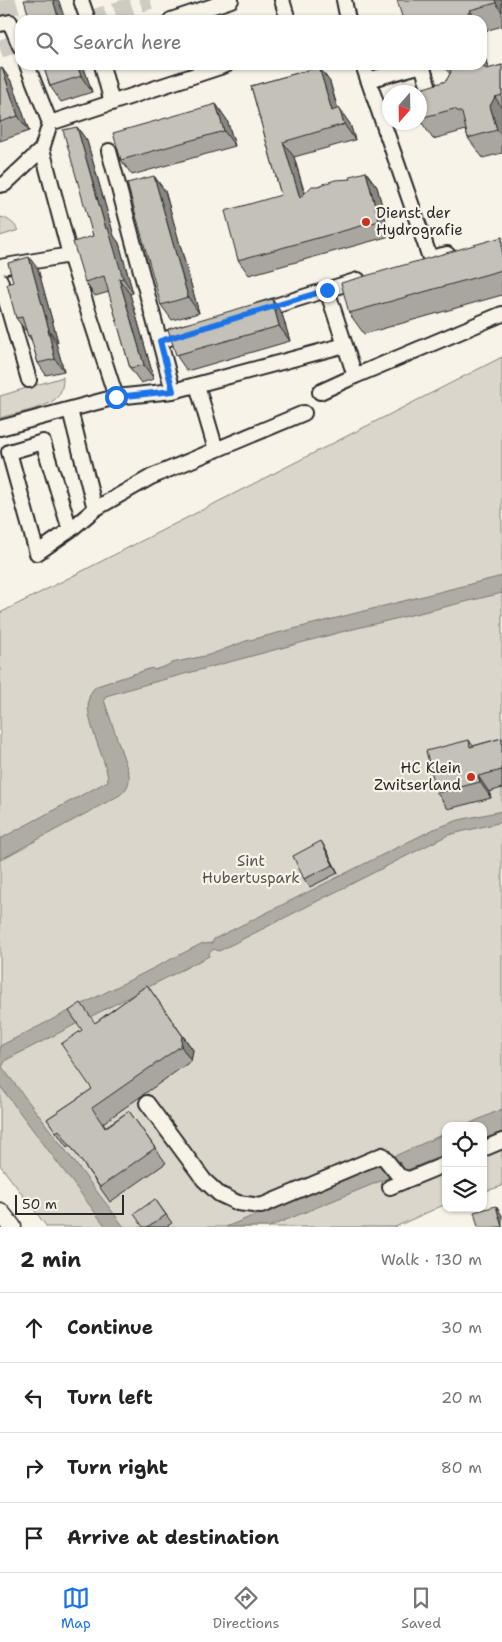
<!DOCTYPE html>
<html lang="en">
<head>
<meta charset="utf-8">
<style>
  :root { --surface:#fff; --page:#f6f6f6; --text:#222; --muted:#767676; --line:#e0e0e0; --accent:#1a73e8 }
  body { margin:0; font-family:"Shantell Sans",sans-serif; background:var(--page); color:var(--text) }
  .controls { position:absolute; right:15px; bottom:15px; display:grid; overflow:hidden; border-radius:10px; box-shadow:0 1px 4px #0004 }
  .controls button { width:45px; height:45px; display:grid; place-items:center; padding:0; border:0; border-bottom:1px solid var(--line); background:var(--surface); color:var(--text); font:25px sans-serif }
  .compass { position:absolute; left:382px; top:85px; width:45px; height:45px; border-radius:50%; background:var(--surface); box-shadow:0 1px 4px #0004; rotate:200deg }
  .scale { position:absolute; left:15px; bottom:12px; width:109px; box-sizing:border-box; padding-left:5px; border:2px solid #2b2b2b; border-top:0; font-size:14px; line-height:18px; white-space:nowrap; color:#2b2b2b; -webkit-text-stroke:4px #f7f3e8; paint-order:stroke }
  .stop { position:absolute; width:15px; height:15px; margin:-11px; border:4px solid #1a73e8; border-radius:50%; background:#fff }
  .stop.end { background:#1a73e8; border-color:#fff; box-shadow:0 1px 5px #0008 }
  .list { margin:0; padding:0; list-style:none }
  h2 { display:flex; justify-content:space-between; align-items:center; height:65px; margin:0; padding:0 20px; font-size:21px }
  h2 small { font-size:16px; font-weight:400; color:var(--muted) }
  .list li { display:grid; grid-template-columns:32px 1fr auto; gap:15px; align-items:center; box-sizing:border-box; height:70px; padding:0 20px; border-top:1px solid var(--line) }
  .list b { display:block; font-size:19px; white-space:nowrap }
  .list em { font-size:16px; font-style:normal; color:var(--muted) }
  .icon { flex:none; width:28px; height:28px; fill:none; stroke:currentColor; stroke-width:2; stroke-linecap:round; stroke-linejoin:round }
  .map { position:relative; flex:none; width:502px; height:1227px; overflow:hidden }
  .search { position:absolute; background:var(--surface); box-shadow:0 1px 4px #0004; left:15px; right:15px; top:15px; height:55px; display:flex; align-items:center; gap:12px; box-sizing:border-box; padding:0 18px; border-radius:15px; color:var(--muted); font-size:19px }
  .sheet { height:345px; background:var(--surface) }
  nav { display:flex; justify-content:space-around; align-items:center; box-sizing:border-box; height:70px; border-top:1px solid var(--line); background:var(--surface); font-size:14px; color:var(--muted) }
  nav a { display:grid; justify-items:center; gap:2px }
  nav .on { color:var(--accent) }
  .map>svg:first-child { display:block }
</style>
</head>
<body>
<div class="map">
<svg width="502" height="1227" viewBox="0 0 502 1227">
  <rect width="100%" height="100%" fill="#f7f3e8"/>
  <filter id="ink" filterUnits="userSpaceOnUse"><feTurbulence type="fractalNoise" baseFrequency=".02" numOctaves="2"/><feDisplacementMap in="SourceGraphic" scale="10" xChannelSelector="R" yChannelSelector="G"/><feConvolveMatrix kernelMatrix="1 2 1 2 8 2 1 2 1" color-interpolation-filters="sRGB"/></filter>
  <g filter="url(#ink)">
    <path fill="#dad6cc" stroke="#82807c" d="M0,217c8,1 14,7 19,13l-19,6z
      M502,357v829l-19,6v-66h-37v78l-51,23h-348l-47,-62v-552z
      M63,377c0,7 -1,14 -5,19 -9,13 -43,17 -58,22v-22z"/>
    <path fill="#afaca4" stroke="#7a7874" d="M502,576v17l-157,38 -209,56 -30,9 -2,4 25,74c1,10 -2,15 -9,21l-120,65v-21l108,-58c0,-23 -36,-79 -11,-95l55,-18 2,2 12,-4 6,-3 37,-8 37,-14z
      M502,811v11l-54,13 -229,116 -5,-2 -5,4v3l-203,104 -4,7 122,160h-18l-106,-141v-40l203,-103 1,1 8,-1 2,-4 220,-110 25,-9z
      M502,1109v23l-19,7v-13h-19z
      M446,1133v21l-177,73h-43l151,-63z"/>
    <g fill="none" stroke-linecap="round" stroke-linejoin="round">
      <path stroke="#cecbc2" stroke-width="18" stroke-dasharray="18 9" stroke-linecap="butt" d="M0,10l30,-10
        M89,20l61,-20
        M0,49l20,-7"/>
      <defs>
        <path id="minor" d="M81,0l7,20
          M282,0l6,20
          M344,0l4,20
          M171,20l60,-20
          M0,24l10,-2 10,24
          M27,65l23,58
          M102,65l10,38
          M363,65l67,193 17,-4
          M368,80l54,-15 11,36 -13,4
          M42,149l28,106 46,142
          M109,151l64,240
          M0,185l5,-1 37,-35 8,-26 176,-58
          M0,267l70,-12
          M0,280l29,100
          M259,311l99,-31
          M160,341l28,-9
          M355,376l147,-62
          M197,385l19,65
          M320,392l35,-16 -28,-86
          M70,410l25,99
          M0,428l116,-31 57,-6 172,-46
          M43,442l27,88 -33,23 -28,-101z
          M70,530l25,-21 56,-32 153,-64
          M147,1103l57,77 15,14 19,9 23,3 121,-51 17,21 9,3
          M483,1149l19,-8
          M390,1187l56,-23"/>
        <path id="major" d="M0,1212l12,15"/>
      </defs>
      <use href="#minor" stroke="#2b2b2b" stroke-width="18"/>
      <use href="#major" stroke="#2b2b2b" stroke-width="21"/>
      <use href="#minor" stroke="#f7f3e8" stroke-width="14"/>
      <use href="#major" stroke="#f7f3e8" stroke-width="18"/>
    </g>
    <path fill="#a9a69f" stroke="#2b2b2b" d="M502,0v26l-17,5 -3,4v-15h-79z
      M482,46l6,23 14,-4v88l-19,5 -15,-20 -2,-8 -33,9 -13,-19v-28l26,-11 4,-7 -7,-9h39z
      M43,65h40l9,27 -31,10 -11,-16z
      M319,67l11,15 8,27 12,15 5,16 -61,17 11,37 13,-8 33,-7 15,-7 11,15 13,49 -141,39 -11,-15 43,-65 -30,-109z
      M2,68l11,16 16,47 -29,10v-72z
      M216,104l11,16 8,26 -103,29 -11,-15z
      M77,127l10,14 27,95 5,7 14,50 -3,1 24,85 -13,4 -11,-15 -21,-76 -14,4 -10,-14 8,-46z
      M154,176l11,15 34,122 -27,7 -11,-15z
      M502,237v58l-138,39 -15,-21z
      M38,269l20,73 -2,1 8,28 -18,4 -8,-12 -6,-22 -4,-5 -2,-6h-1l-9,-12 -3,-36z
      M272,299l10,15 8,27 -103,30 -11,-16z
      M502,738v50l-13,4 2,6 -43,11 -11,-16 32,-53 4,6z
      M326,849l12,24 -28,14 -6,-8z
      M147,985l46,65 -2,11 -88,62 2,4 24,-16 37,52 -56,39 -40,-57 -3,2 -20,-28 45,-30 3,-66z
      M155,1199l17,24 -6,4h-23z"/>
    <path fill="#898782" stroke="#2b2b2b" d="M53,0h5l1,1 6,19h-6z
      M495,0h7v12l-6,-9z
      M470,10l7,10h-11v-2z
      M482,27l3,4 -3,4z
      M482,46l11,39 -14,-20h3z
      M77,65h6l9,27 -11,-16z
      M319,67l11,15 12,44 -10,-15z
      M2,68l11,16 16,47 -11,-15z
      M495,97l7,11v29l-5,-7 -7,-24z
      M216,104l11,16 8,26 -11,-15z
      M339,108l11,16 5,16 -11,-16z
      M77,127l10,14 27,95 5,7 14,50 -10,-15 -17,-49z
      M283,142l11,15 16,57 -10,-16z
      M366,172l11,15 13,49 -11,-15z
      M154,176l11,15 34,122 -11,-16z
      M29,257l9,12 20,73 -9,-12z
      M119,279l11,15 24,85 -10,-14z
      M272,299l10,15 8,27 -11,-15z
      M48,330l8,13 8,28 -9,-12z
      M478,776l11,16 2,6 -11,-16z
      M321,841l5,8 12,24 -5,-8z
      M182,1035l11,15 -2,11 -10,-15z
      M496,1206l6,9v12z"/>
    <path fill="#c4c1b9" stroke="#2b2b2b" d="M24,0h29l6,20h-29z
      M397,0h98l1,3 -26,7 -4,8v2h-63z
      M43,65h34l4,11 -31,10z
      M449,65h30l8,4 15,-4v30l-7,2 -5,9 7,24 -29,8 -6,-25 -8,-4 -34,9v-26h-9l35,-11 5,-9z
      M319,67l13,44 7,-3 5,16 -61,18 17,56 12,-12h6l17,-6 16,-1 -1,-3 16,-4 13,49 -141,39 -13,-49 56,-16 -30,-109z
      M2,68l16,48 -18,6v-53z
      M216,104l8,27 -103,29 -8,-27z
      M77,127l29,102 2,-1 15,50 -4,1 25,86 -14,3 -26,-92 -19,6 -12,-40 20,-6 -30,-106z
      M154,176l34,121 -27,8 -34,-122z
      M502,237v33l-153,43 -8,-30z
      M29,257l20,73h-1l7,29 -17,4 -8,-28 -2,1 -6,-19 -6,1 -9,-34 6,-2 -5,-19z
      M272,299l7,27 -103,29 -8,-26z
      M502,738v32l-24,6 2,6 -43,11 -11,-42 43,-11 1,7z
      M321,841l12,24 -29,14 -11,-23z
      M147,985l35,50 -1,11 -89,62 13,20 24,-17 26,37 -55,39 -41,-57 -3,2 -9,-13 45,-30 -31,-45 21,-14 -13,-19 12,-8 14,20z
      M155,1199l11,16 -19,12h-4l-9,-13z
      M496,1206l6,21h-24l-4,-15z"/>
  </g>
  <g fill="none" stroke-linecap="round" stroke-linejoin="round" filter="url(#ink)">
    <path stroke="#1a73e8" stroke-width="6" d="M116,397l57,-6 -13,-50 167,-51"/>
  </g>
  <g fill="#c8321e" stroke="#f7f3e8" stroke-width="2">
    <circle cx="366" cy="222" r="5"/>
    <circle cx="471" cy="777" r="5"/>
  </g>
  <g text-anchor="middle" stroke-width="4.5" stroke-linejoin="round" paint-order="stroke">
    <g font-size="15" fill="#2b2b2b" stroke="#f7f3e8" text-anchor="start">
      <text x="376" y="218">Dienst der<tspan x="376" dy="17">Hydrografie</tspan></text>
      <text x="461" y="773" text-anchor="end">HC Klein<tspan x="461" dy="17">Zwitserland</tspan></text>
    </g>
    <g font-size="15" fill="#575653" stroke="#f7f3e8">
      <text x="251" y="866">Sint<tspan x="251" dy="17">Hubertuspark</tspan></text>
    </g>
  </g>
</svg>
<div class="controls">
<button><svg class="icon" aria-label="locate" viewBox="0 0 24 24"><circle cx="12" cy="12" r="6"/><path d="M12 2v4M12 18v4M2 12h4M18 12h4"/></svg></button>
<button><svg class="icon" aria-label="layers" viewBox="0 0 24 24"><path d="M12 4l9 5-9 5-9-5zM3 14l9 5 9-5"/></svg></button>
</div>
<svg class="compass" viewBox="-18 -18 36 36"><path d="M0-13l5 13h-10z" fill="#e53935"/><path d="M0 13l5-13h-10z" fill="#767676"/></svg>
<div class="scale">50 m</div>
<div class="stop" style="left:116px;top:397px"></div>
<div class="stop end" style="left:327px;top:290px"></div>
<div class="search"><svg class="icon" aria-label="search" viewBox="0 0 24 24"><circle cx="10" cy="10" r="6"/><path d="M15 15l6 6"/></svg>Search here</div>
</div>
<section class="sheet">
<h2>2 min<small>Walk · 130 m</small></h2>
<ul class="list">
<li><svg class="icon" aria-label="ahead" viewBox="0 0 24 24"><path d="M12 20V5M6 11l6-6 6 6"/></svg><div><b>Continue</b></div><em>30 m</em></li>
<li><svg class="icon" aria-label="left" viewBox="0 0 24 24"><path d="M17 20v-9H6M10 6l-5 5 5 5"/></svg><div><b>Turn left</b></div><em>20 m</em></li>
<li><svg class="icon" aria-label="right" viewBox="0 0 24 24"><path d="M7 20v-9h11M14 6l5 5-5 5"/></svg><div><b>Turn right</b></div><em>80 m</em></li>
<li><svg class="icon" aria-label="arrive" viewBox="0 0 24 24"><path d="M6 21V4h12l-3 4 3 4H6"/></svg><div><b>Arrive at destination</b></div></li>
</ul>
</section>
<nav>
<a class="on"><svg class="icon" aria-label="map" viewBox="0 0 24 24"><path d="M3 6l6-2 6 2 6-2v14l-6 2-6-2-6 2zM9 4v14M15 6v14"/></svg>Map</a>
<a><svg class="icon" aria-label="directions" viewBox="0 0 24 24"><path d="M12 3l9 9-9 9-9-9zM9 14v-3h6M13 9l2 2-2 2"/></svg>Directions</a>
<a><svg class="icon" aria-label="saved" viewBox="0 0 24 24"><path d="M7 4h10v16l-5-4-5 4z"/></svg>Saved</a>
</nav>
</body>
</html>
